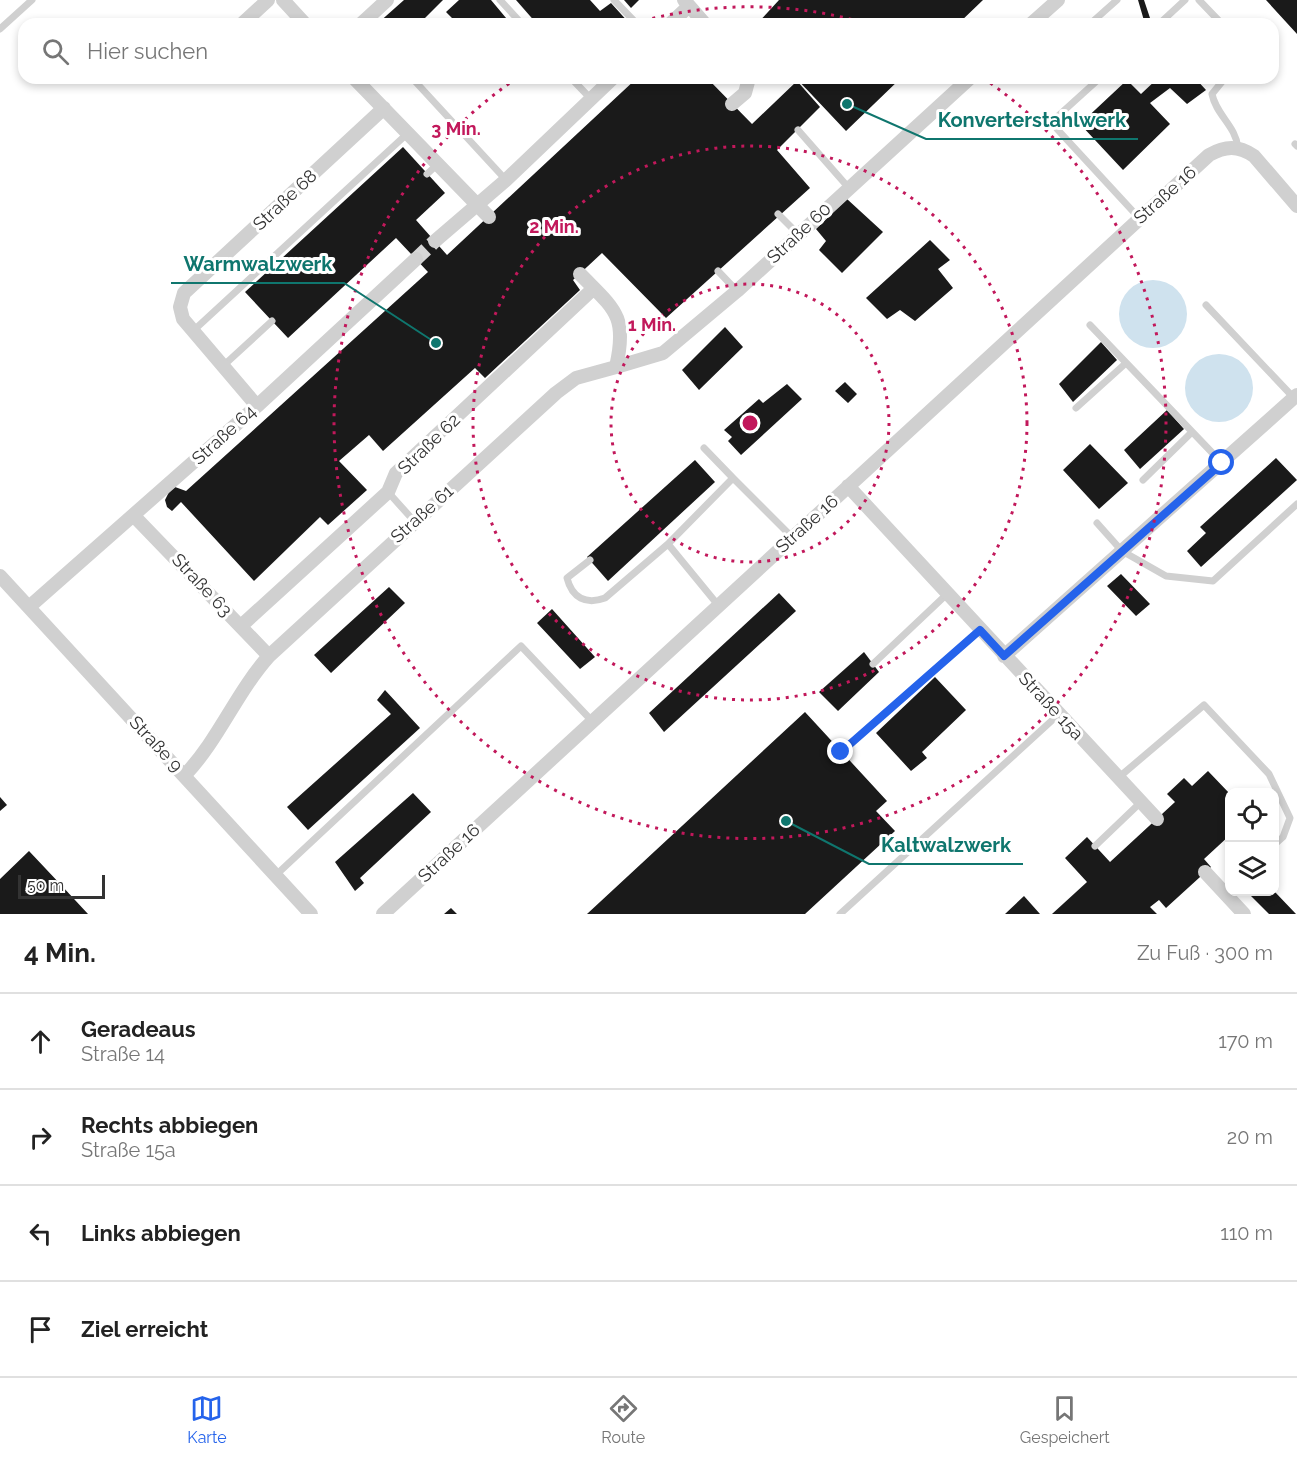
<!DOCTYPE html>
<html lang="de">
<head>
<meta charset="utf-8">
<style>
  :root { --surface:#fff; --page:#f6f6f6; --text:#222; --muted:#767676; --line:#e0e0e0; --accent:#2563eb }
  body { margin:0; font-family:Raleway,sans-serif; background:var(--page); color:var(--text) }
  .controls { position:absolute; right:18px; bottom:18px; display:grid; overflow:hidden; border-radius:12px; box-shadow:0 3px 9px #0003 }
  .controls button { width:54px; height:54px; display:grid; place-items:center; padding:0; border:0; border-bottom:2px solid var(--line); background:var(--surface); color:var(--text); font:30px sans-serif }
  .scale { position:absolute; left:18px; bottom:15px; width:87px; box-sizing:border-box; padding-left:6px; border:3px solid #333; border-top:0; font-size:16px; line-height:21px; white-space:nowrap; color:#333; -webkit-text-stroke:4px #fff; paint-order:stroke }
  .stop { position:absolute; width:18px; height:18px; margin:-14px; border:4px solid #2563eb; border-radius:50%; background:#fff }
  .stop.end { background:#2563eb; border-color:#fff; box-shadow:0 2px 6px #0008 }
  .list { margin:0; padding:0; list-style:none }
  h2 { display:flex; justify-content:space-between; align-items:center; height:78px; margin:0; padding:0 24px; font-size:26px }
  h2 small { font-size:20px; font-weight:400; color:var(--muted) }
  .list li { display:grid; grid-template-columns:39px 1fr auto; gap:18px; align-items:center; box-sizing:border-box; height:96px; padding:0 24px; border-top:2px solid var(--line) }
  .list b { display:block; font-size:22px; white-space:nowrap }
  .list p { margin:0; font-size:20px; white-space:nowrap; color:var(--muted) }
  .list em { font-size:20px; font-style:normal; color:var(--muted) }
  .icon { flex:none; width:33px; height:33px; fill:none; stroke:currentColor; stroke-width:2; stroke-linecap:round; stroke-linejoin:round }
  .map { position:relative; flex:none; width:1297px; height:914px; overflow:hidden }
  .search { position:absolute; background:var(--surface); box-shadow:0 3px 9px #0003; left:18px; right:18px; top:18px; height:66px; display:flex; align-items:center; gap:15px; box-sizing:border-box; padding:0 21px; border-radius:18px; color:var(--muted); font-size:22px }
  .sheet { height:462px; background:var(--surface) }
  nav { display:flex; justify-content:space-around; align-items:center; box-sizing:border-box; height:84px; border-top:2px solid var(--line); background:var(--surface); font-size:16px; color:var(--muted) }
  nav a { display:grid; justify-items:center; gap:3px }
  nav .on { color:var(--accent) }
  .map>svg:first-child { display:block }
</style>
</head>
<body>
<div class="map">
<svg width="1297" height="914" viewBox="0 0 1297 914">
  <rect width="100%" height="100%" fill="#fff"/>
  <path fill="#cfe2ee" d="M1119 314a34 34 0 1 1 68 0a34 34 0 1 1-68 0Z
    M1185 388a34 34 0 1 1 68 0a34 34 0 1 1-68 0Z"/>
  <path fill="#1a1a1a" d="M404,0h39l-24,24h-42z
    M459,0h32l20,24h-53l-12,-12z
    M516,0h74l10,11 11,-8 19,21h-93z
    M624,0h15l-8,8z
    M779,0h204l-25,24h-201z
    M1138,0h6l8,24h-7z
    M1266,0h31v34z
    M637,78h70l45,46 45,-43 23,26 -43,43 33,38 -144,130 -64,-65 -29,27 7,10 -95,88 -10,-10 -92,83 -14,-16 -30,26 28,29 -39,35 -8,-8 -66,64 -73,-79 -9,9 -5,-4 -2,-7 4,-8 6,-5 11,4 242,-219 -32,-34 -108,100 -43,-46 158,-145 42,46 -29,27 31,35z
    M796,78h105l-55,53z
    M1158,78h37l11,12 -19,14 -17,-16 -20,15 20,21 -47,46 -43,-46 47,-44 14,14z
    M847,199l36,33 -41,41 -23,-23 7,-9 -10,-12z
    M930,240l20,20 -12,9 15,19 -38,33 -15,-11 -13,9 -21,-21z
    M725,327l18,20 -44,43 -17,-20z
    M1101,342l16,18 -44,42 -14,-18z
    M845,382l12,12 -9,9 -13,-12z
    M787,384l15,15 -61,56 -13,-14 4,-4 -8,-7 35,-31 4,4z
    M1167,410l17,19 -44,40 -16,-19z
    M1090,444l38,39 -29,26 -36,-39z
    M1276,458l21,22 -96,87 -14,-16 19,-18 -6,-6z
    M695,460l20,22 -107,99 -21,-24z
    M1121,574l29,30 -14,12 -29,-30z
    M389,587l16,16 -74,70 -17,-18z
    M779,593l17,18 -132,121 -15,-19z
    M552,609l43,48 -15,12 -43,-46z
    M864,652l15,20 -41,39 -19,-19z
    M935,677l31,33 -44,42 5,6 -16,13 -35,-38z
    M385,690l35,38 -112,102 -21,-23 104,-93 -14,-14z
    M805,712l82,89 -11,10 19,20 -90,83h-218z
    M1208,771l22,23v41l-26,24 7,8 -45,41 -7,-8 -9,7 7,7h-105l35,-32 -22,-24 22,-21 23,25 65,-60 -8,-8 17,-16 8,8z
    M413,793l18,19 -71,66 4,5 -9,8 -20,-29z
    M0,797l7,8 -7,6z
    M29,851l33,35 26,28h-88v-35z
    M1250,892h25l21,22h-27l-21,-21z
    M1024,896l16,18h-35z
    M451,908l6,6h-13z"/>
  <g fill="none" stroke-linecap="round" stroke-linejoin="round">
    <path stroke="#d6d6d6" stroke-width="14" stroke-dasharray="14 7" stroke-linecap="butt" d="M416,259l19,-18"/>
    <path stroke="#d0d0d0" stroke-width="7" d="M500,0l22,24
      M614,0l23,24
      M1199,0l23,24
      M1090,24l27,-24
      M1159,24l26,-24
      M0,29l32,-29
      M412,78l94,102
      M571,78l20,21
      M1100,78l-42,38 -1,13 83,90
      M1225,78l-13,16c4,21 24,32 26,54
      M798,130l50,57
      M1295,144l2,2
      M427,174l12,-11
      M778,214l20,20
      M718,271l19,20
      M1206,305l88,93
      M1090,325l132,138
      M193,331l215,-198
      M223,366l49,-45
      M1076,408l50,-45
      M704,448l29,30
      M1143,480l49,-48
      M388,492l26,29
      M1097,523l25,28 44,25 47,5 84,-77
      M668,544l65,-66 59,59
      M590,560l-23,18c5,20 19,27 38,20l63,-54 50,61
      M873,664l74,-70
      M841,752l139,-122
      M1118,778l86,-73 65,69 21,44 -7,19 -9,8
      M1095,846l46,-44
      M276,875l245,-229 71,75
      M840,914l219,-200"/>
    <path stroke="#d0d0d0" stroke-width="14" d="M283,0l22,24
      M684,0l21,24
      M242,24l26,-24
      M361,24l26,-24
      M670,24l19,-18
      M1031,24l27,-24
      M354,78l135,139
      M732,104l13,-11 4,-15
      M435,241l71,-61 107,-102
      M616,367l47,-14 74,-62 233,-213
      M257,406l-74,-87 -3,-12 4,-14 200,-185
      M848,486l309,333
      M134,516l135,140
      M0,576l311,338
      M29,607l228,-201 159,-147
      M241,626l147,-134 8,-19 198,-185
      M1004,656l293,-261
      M185,775c34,-36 51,-82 84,-119l287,-263 20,-15 40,-11c12,-52 -2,-58 -36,-93
      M1205,872l39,42
      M383,914l826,-759c16,-9 29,-10 45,1l43,50"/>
  </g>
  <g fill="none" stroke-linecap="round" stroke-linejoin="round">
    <path stroke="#2563eb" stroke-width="8" d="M841,752l139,-122 24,26 218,-193"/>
  </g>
  <g fill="none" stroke="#c2185b" stroke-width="3" stroke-dasharray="3 6">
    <circle cx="750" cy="423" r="139"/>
    <circle cx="750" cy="423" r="277"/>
    <path d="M635 23A416 416 0 0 1 865 23M983 78A416 416 0 1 1 517 78"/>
  </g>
  <g text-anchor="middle" stroke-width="6" stroke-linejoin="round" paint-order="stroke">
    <g font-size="18" fill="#333" stroke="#fff">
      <text transform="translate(1165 195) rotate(-42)" y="6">Straße 16</text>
      <text transform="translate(285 200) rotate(-43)" y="6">Straße 68</text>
      <text transform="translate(799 233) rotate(-43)" y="6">Straße 60</text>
      <text transform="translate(224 435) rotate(-42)" y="6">Straße 64</text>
      <text transform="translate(429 444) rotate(-44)" y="6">Straße 62</text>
      <text transform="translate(422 514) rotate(-42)" y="6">Straße 61</text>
      <text transform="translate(807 524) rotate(-42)" y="6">Straße 16</text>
      <text transform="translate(202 585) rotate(47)" y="6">Straße 63</text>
      <text transform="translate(1051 706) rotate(47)" y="6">Straße 15a</text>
      <text transform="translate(156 744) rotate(47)" y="6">Straße 9</text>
      <text transform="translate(449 853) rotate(-43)" y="6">Straße 16</text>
    </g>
  </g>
  <circle cx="750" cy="423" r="9" fill="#c2185b" stroke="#fff" stroke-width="3"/>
  <g font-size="18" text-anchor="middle" font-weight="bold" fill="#c2185b" stroke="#fff" stroke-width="6" stroke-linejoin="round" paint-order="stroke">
    <text x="456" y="135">3 Min.</text>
    <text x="554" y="233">2 Min.</text>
    <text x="652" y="331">1 Min.</text>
  </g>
  <path fill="none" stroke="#0f766e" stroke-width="2" d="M847 104L926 139H1138M436 343L344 283H171M786 821L869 864H1023"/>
  <g fill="#0f766e" stroke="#fff" stroke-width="2">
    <circle cx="847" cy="104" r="6"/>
    <circle cx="436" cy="343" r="6"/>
    <circle cx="786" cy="821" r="6"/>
  </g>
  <g font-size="20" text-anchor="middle" font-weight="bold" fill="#0f766e" stroke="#fff" stroke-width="6" stroke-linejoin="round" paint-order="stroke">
    <text x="1032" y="127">Konverterstahlwerk</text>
    <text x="258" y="271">Warmwalzwerk</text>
    <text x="946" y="852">Kaltwalzwerk</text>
  </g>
</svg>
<div class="controls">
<button><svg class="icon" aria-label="locate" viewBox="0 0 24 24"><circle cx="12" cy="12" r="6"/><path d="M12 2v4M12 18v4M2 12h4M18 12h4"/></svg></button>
<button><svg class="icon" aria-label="layers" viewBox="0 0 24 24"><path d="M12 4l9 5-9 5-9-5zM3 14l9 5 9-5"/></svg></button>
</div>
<div class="scale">50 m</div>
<div class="stop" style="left:1222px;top:463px"></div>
<div class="stop end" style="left:841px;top:752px"></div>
<div class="search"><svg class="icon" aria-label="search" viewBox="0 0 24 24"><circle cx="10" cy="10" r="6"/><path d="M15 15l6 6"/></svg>Hier suchen</div>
</div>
<section class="sheet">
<h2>4 Min.<small>Zu Fuß · 300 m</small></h2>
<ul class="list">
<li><svg class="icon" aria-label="ahead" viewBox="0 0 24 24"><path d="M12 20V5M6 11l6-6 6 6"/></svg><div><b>Geradeaus</b><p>Straße 14</p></div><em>170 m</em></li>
<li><svg class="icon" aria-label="right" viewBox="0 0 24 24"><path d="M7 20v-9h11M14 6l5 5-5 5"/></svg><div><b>Rechts abbiegen</b><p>Straße 15a</p></div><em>20 m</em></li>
<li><svg class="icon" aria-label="left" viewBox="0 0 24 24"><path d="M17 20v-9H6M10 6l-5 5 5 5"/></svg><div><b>Links abbiegen</b></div><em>110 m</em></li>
<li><svg class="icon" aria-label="arrive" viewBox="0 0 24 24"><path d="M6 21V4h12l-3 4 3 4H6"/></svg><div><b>Ziel erreicht</b></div></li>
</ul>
</section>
<nav>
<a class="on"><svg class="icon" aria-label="map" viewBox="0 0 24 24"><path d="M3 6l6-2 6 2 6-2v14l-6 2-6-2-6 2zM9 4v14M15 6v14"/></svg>Karte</a>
<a><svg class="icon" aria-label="directions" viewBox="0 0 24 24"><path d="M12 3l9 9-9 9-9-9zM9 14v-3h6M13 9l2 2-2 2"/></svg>Route</a>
<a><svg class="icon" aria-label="saved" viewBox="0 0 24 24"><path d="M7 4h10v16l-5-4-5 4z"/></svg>Gespeichert</a>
</nav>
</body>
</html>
